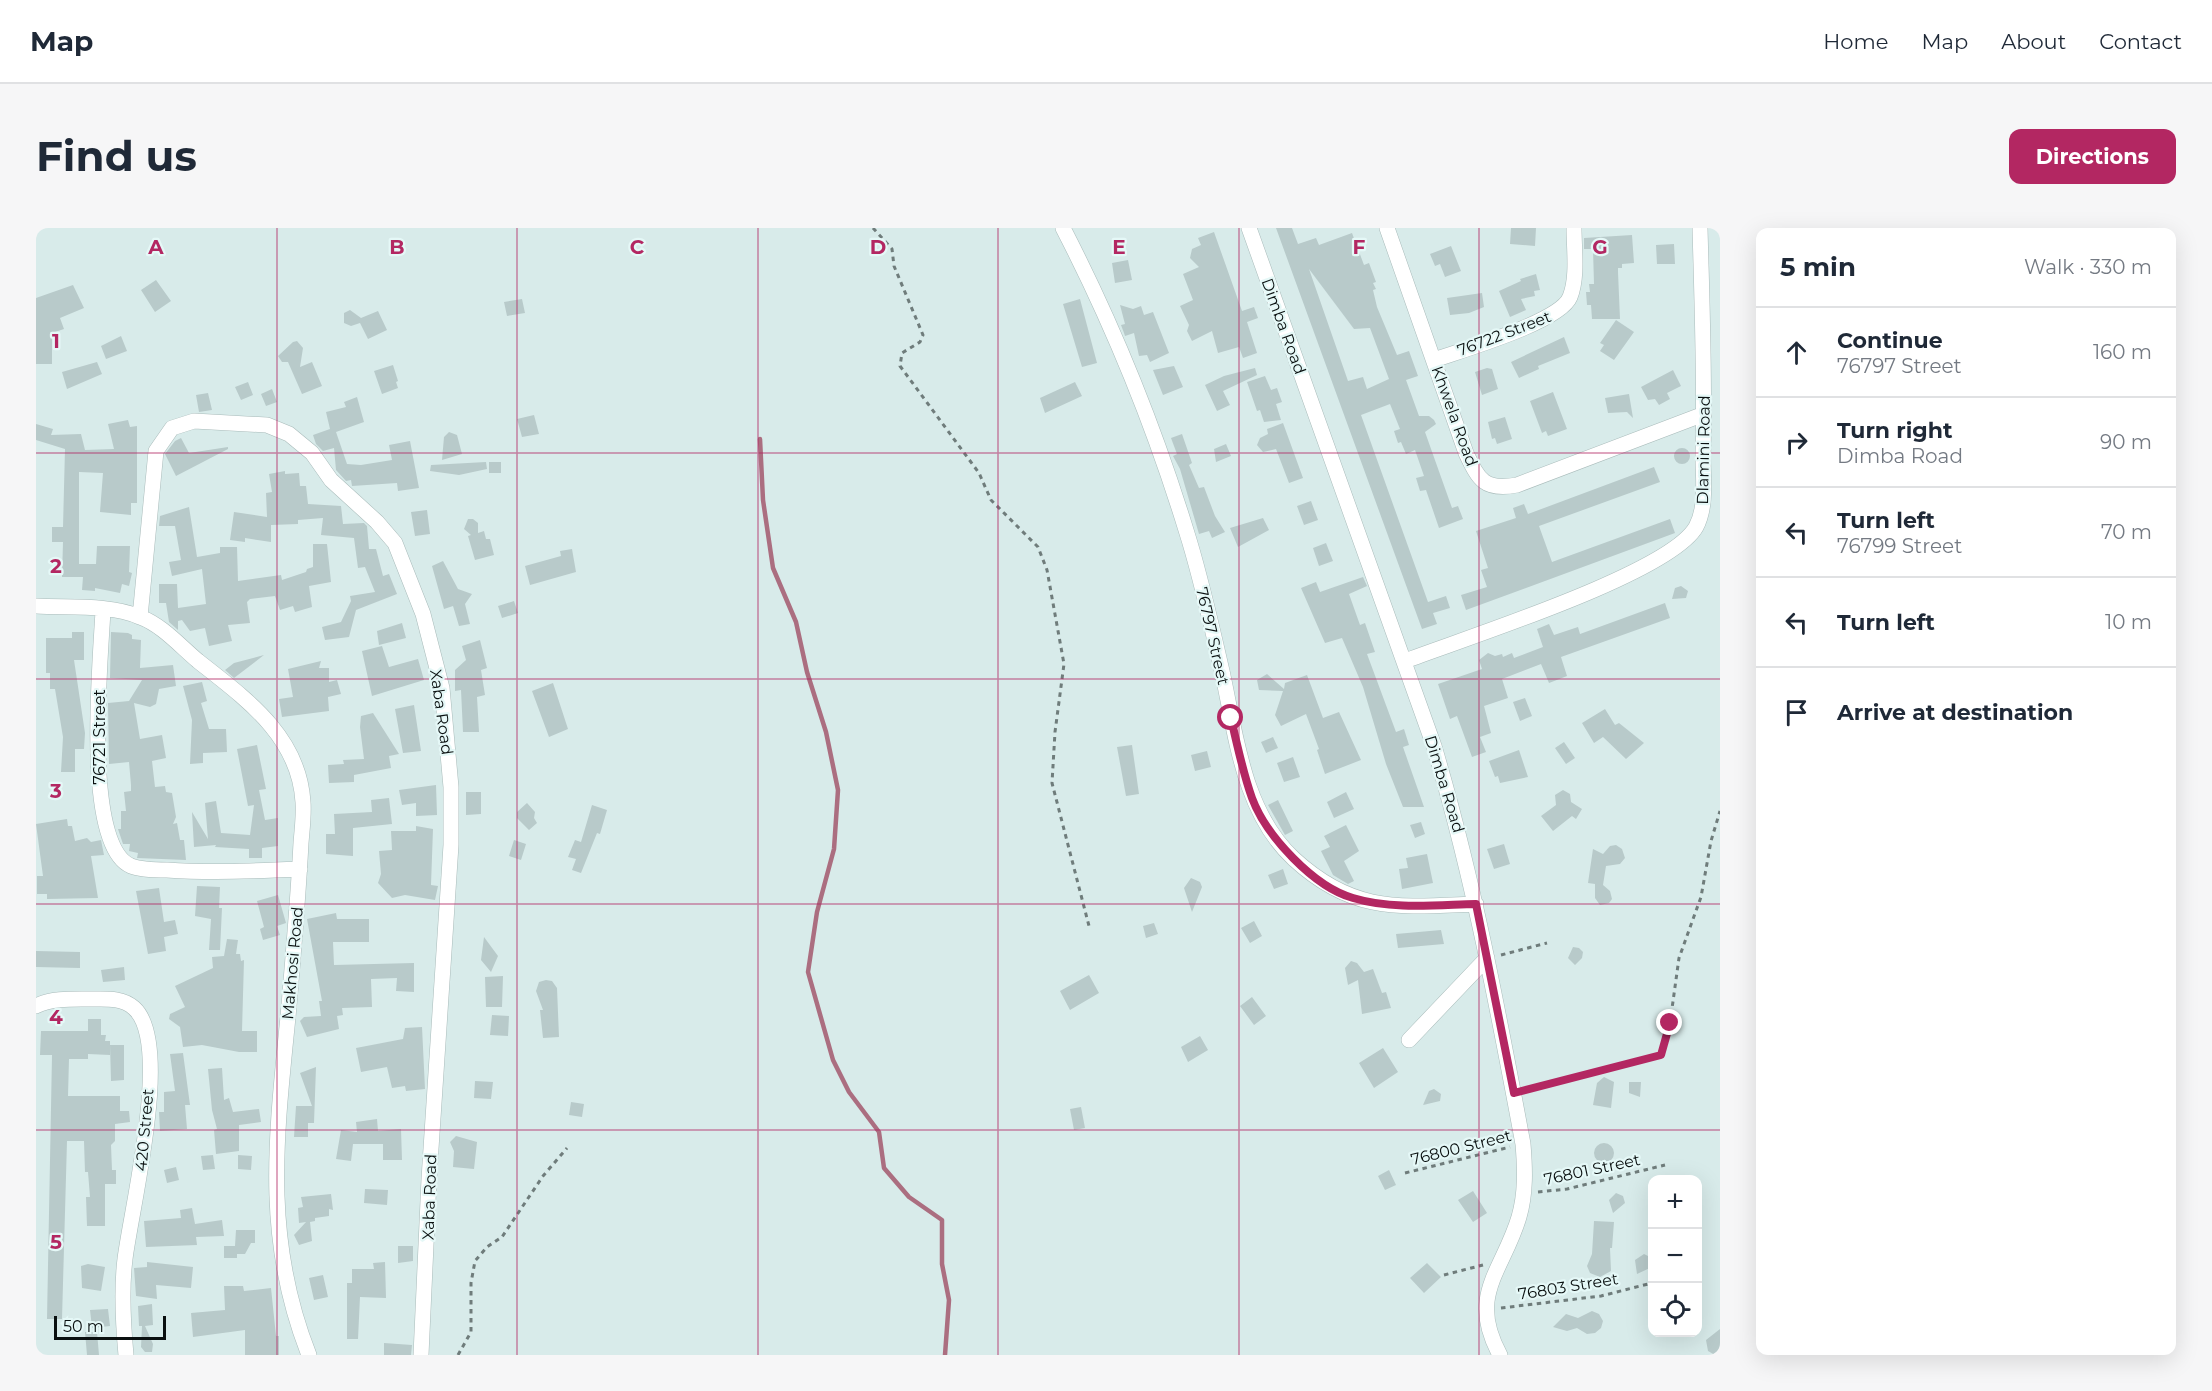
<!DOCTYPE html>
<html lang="en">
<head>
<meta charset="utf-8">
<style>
  :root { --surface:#fff; --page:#f6f6f7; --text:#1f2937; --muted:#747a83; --line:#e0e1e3; --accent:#b32762 }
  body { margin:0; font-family:Montserrat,sans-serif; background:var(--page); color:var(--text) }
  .controls { position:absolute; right:18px; bottom:18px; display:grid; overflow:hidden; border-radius:12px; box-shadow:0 6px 24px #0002 }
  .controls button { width:54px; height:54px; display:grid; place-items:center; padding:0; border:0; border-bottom:2px solid var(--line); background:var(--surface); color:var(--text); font:30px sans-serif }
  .scale { position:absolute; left:18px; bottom:15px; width:112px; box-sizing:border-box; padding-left:6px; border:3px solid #0a1010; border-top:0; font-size:16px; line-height:21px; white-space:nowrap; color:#0a1010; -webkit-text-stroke:4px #e5f8f7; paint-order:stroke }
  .stop { position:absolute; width:18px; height:18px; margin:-14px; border:4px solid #b32762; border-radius:50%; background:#fff }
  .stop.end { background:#b32762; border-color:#fff; box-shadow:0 2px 6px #0008 }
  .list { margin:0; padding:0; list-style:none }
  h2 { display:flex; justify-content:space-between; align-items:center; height:78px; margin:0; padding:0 24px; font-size:26px }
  h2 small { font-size:20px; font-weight:400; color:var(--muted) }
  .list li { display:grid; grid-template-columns:39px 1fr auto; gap:18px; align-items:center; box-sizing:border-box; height:90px; padding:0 24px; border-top:2px solid var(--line) }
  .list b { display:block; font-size:22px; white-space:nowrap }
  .list p { margin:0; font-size:20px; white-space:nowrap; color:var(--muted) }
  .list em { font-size:20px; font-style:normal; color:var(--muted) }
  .icon { flex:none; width:33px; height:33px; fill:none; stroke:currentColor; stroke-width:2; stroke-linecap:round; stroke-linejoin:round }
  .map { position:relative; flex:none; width:1684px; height:1127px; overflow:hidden; border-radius:12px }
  header { display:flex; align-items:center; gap:36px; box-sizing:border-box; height:84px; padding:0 30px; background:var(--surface); border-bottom:2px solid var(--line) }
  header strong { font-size:28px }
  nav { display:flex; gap:33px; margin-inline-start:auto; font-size:21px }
  .intro { display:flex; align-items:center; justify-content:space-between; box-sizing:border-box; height:144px; padding:0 36px }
  h1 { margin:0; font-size:42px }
  .button { padding:15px 27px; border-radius:12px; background:var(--accent); color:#fff; font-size:21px; font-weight:700 }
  main { display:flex; gap:36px; padding:0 36px }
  aside { flex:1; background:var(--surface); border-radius:12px; box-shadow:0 6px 24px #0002 }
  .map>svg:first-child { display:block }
</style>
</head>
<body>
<header>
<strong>Map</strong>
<nav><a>Home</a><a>Map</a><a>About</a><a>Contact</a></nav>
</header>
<div class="intro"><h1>Find us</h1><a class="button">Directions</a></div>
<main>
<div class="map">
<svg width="1684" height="1127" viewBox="0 0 1684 1127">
  <rect width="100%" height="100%" fill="#d8ebea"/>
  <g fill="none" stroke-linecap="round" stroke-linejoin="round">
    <path stroke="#ab6e80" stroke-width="4.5" d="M724,211l3,61 10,68 23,54 11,50 19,60 12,58 -4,59 -17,63 -9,60 25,88 16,32 30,40 5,36 25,29 33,23v44l7,36 -4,55"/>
  </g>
  <path fill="#b8caca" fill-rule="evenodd" d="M1240,0h16l6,16 18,-6 3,7 33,-12 12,32 5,-2 7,19 -3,1 3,6 -3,1 4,17 20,48 12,-4 9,25 -12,4 13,36h10l5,4 2,4 -11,8 27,76 6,-2 5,13 -24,9 -13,-38 -6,1 -4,-13 8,-2 -9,-26 -9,4 -5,-12 -3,1 -4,-12 6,-2 -10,-25 -29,11 67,187 18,-6 4,12 -17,5 4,11 -15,5zM1273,41l45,60 16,-1 19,51 -22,10 -4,-12 -15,4z
    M1475,0h25l-1,18 -25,-2z
    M1178,4l28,79 12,-4 4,11 -11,4 10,31 -14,5 -4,-11 -21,6 -6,-22 -20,10 -5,-10 2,-6 -9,-19 13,-6 -10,-26 16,-7 -9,-9 2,-9 9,-4 -3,-7z
    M1596,7l2,28 -12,1v4h-4v4l2,47h-28l-1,-14h-4l-1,-13h4l-1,-8h5l-1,-35h-9v-11z
    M1638,16l1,20h-18l-1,-19z
    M1415,18l10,25 -16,6 -5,-13 -5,2 -5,-12z
    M1092,32l4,20 -17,3 -3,-20z
    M1500,46l4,16 -6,1 1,5 -14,3 5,11 -16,7 -11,-26 22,-10 -1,-2z
    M120,52l15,21 -16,11 -14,-22z
    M37,57l11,23 -24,10 4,11 -12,4v31h-16v-66z
    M1446,65l2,14 -15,6 -19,2 -3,-17z
    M486,71l3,14 -18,3 -3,-14z
    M1044,71l17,64 -15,4 -19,-63z
    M1084,77l13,4 8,-3 3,9 9,-3 16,41 -19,9 -3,-7 -8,1 -5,-23 -9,3 -1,-3 -3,-8 4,-1z
    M314,82l11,8 17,-7 9,19 -19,9 -8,-16 -9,3 -7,-3v-10z
    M1580,92l18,12 -20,28 -14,-9 4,-6 -4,-2z
    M85,108l6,15 -21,8 -5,-13z
    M1528,109l6,16 -32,13 1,3 -20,9 -8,-16z
    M261,113l6,7 -3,19 12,-5 10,24 -20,8 -14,-32h-6l-4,-6 15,-14z
    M61,134l5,12 -35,15 -5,-17z
    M357,137l5,16 -2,1 2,6 -16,6 -8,-23z
    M1138,138l9,21 -20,8 -10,-25z
    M1219,140l2,7 -34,16 7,14 -13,6 -12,-26 19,-9z
    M1451,140l5,1 6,20 -16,6 -7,-23z
    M1637,142l8,16 -14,7 3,6 -11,6 -4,-6 -7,1 -7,-13z
    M1229,148l6,14 6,-2 5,14 -6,2 5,16 -17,2 -4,-12 -3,1 -10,-29z
    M212,154l5,13 -12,5 -6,-13z
    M1039,154l7,14 -37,17 -5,-15z
    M236,161l5,13 -11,4 -5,-12z
    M1517,164l14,37 -19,7 -2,-5 -4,2 -12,-32z
    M172,165l4,17 -13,2 -3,-17z
    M1593,166l4,24 -6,-6 -19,1 -3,-15z
    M321,169l7,25 -28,10 11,32 14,1 31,-5 -3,-15 21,-4 9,47 -21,3 -1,-8 -45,3 -1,-6 -5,1 -10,-11 -2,-22 -11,3 -7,-7 -3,-9 17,-6 -4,-17 20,-5 -2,-5z
    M498,187l5,19 -17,3 -5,-18z
    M1469,189l7,22 -15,5 -2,-6 -3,1 -4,-17z
    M92,192l2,7 7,-1v77h-6v12l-31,-3 3,-39 -24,-1v92h17l1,-18h33l-1,26 3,1 -3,13 -7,-2 -2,9 -25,-5v3l-13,-1 1,-13h-21l1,-35h-11v-15h11l2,-78 -29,-9v-16l17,5 -2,6 30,-1 4,16 29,-1 -6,-25z
    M1247,195l20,55 -14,5 -13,-34 -13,3 -6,-7 3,-7 8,-4 -1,-5z
    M413,204l8,3 5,19 -20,6 2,-23z
    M1146,206l10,29 -3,2 10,23 5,-1 11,29 10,16 -13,6 -3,-7 -10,3 -19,-65 -7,-13 4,-2 -6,-16z
    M145,210l8,15 39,-6v2l-52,27 -11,-22 10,-13z
    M1190,216l5,12 -15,6 -2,-13z
    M1638 228a8 8 0 1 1 16 0a8 8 0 1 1-16 0Z
    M450,234l1,7 -28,6 -29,-4 1,-6z
    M453,234h12v11h-12z
    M1618,239l6,15 -121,44 13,36 118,-43 5,14 -209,77 -5,-15 26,-8 -6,-17 7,-2 -12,-37 40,-13 -3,-10 11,-4 4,10z
    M249,243v3l14,-1 1,13h6l2,18 33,2 2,18 21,-1 3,3 2,23h7l7,27 6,-2 8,20 -41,16 -7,27 -24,3 -3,-13 19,-5 10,-21 -1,-5 25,-4 -10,-25 -7,1 -4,-30 -33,-3 2,-17 -25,2v4l-27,1v17l-26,-4v4l-15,-2 4,-28 33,5 -1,-24 6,-1 -3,-18z
    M1275,273l7,19 -14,5 -7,-19z
    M153,279l8,50 23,-4v-6h17l1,34 43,-6 1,5 24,-8 1,-3 6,-2v-23h14l4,38 -22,4 3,21 -17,5 -2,-6 -13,4 -5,-14 -25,3 -3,3 3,21 -22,2 4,16 -23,5 -4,-18 -15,3 -8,-11 -4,1v9l-9,-8 -3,-19h-7v-19h18l1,24 28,-4 -4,-35 -30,7 -3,-14 12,-2 -6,-34h-16l1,-10z
    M391,282l3,24 -15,2 -4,-24z
    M1227,290l6,12 -31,17 -8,-19z
    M432,291h5l5,4v10l6,-2 2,8h4l4,16 -19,5 -7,-24 3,-1 -7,-6z
    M1290,315l7,18 -14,5 -6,-18z
    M536,321l4,23 -46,13 -5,-19 36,-10 -1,-5z
    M407,333l15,28 14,5 -7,10 5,20 -11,2 -6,-20 -9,3 -12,-43z
    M1327,349l4,9 -18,8 11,31 5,-2 10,29 -8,2 29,78 8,-3 5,16 -6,2 21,60h-21l-17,-43 -23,-77 -21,-49 -17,5 -24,-55 15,-6 4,10z
    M1645,358l7,5 -2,7 -14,1 3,-11z
    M478,373l4,12 -16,5 -4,-12z
    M1629,375l5,15 -109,39 6,19 -18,7 -8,-19 -39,15 6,19 -24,8 7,27 -11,4 6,15 -14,5 -15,-41 -7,3 -12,-35 44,-15 -3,-9 9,-7 7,3 7,-2 1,3 9,-4 2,5 29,-11 -6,-18 12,-5 5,11 24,-8 2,7z
    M366,395l4,15 -27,7 -2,-14z
    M36,404h12v28h-10l11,73 -1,16h-9v23h-14l2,-35 -8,-48h-5v-16h-4v-35h26z
    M75,404l17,1 4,2v4l9,1 -1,28 33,-3 3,21 -17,3 -3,15 -6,3 -16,-4 6,36 22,-4 4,23 -14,3 3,26 10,-1 1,6 6,1 4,24 -3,7 4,-1 3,17h4l2,20 -49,-2 1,-5 -9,-2 1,-7h-7l-5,-15h3v-18h5l-2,-19 7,-1v-6l-2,-23 -20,2 -1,-61 21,-2 13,-21 -32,-2z
    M444,412l7,28 -6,2 4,25 -8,2 2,35h-16l-2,-42 -6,1v-21l11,-10 -4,-14z
    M346,418l7,21 29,-8 6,21 -52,16 -10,-45z
    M228,427l-30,23 -9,-8 9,-7z
    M285,433l-2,7h10v14l8,-2 4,14 -13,3 1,14 -47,6 -3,-18 14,-2 -5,-28z
    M1231,446l17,15 1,-6 22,-8 16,43 16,-6 22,48 -36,14 -8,-24 2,-1 -13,-35 -25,12 -6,-11 8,-24 -24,-1 -2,-10z
    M166,454l5,19 -6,2 8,26h17l1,23 -24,1v10l-13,1 2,-44 -9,-34z
    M517,455l15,46 -19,8 -17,-46z
    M1489,470l7,18 -12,5 -7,-19z
    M378,477l7,46 -18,2 -8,-44z
    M1569,481l10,16 4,-2 25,20 -18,16 -23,-22 -9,6 -12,-20z
    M337,485l26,41 -10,2 2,12 -37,7v7l-25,1 -1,-18 16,-1 -1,-4 21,-1 -4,-32 1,-11z
    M1237,509l5,11 -12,5 -5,-11z
    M1528,514l11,16 -9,6 -11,-16z
    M221,517l9,44 -7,1 6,30 13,-2v28l-16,2v10h-13v-9l-34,-2 1,-2 -22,2 -2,-35 16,27 -3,-36 11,-2 5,32 29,2 4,-30 -6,1 -11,-57z
    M1096,517l7,49 -13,2 -9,-49z
    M1483,522l9,27 -28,6 -2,-7 -3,1 -6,-16z
    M1171,523l4,16 -16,4 -4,-16z
    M1257,529l7,20 -16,5 -7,-19z
    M400,557l1,30 -21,1v-13l-14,2 -3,-15z
    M1527,562l7,4 1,8 11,7 -6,10 -4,-3 -19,15 -12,-15 15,-11 -1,-10z
    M430,564h15v22l-15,1z
    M1310,564l8,17 -20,9 -7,-16z
    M353,570l3,26 -39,4v28l-27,-2v-20h9l-1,-20 38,-2 -1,-12z
    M1242,572l15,31 -8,4 -17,-30z
    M491,575l8,9 -1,6 3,5 -8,7 -12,-12v-6z
    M556,577l15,5 -7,24 -3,-1 -16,40 -9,-3 4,-11 -8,-2 7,-17 6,2z
    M31,591l1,7h4l3,15 12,-3 4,4 10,-2 3,15 -13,1 7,42 -51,1v-5h-10v-18h6l-7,-52z
    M1385,594l4,12 -10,4 -5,-13z
    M1310,597l13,26 -15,10 10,20 -6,3 -15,-9 -12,-24 9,-4 -6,-11z
    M380,598l17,3 -2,56 7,1 -3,14 -30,-5 -13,3 -14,-15 3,-9 -2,-23 13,-1 -1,-19h25z
    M478,612l12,4 -5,16 -12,-4z
    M1468,616l6,20 -16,5 -7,-20z
    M1580,617l6,4 3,9 -5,6 -14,2 -3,19 7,6 2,8 -3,4 -9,2 -5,-7v-14l-7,-1 5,-34 10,5 7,-8z
    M1391,626l6,29 -31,6 -3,-20 9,-1 -2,-10z
    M1247,641l5,15 -14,5 -6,-14z
    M1155,650l9,4 2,5 -10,25 -8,-24z
    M161,658l23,1 -1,21h3l-2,42h-11l2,-31 -16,-3z
    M123,660l5,34 11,-2 3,14 -14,3 2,14 -18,3 -12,-63z
    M242,667l8,28 -9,3 3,9 -17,5 -3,-11 4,-2 -7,-26z
    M300,685l1,6h32v23h-36l1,23 80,-2v29l-18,-1 1,-13 -26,1 1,28 -30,1 1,7 -6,1 2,13 -32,8 -7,-16 4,-4 17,-1 -2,-15h3l-15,-82z
    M1218,693l8,15 -12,7 -9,-15z
    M1118,695l4,11 -12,4 -3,-12z
    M1405,702l3,14 -46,4 -2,-14z
    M448,709l14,19 -7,16 -10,-12z
    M191,711l11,1 -2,14h4l1,7 3,-1 -2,71h15v21h-18l-37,-7 -19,2 -3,-20 -11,-8 1,-5 15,-7 -10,-21 38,-18 -1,-11 12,-1z
    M1537,719l6,1 4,4 -1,6 -7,7 -7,-7z
    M0,723l44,1v16l-44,-1z
    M1315,733l6,2 7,9 9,-3 9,24 4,-1 5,16 -29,6 -4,-34 -10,5 -3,-17z
    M88,739l1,13 -22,2 -2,-12z
    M1053,747l10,18 -29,17 -10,-19z
    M467,748l-1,31h-16l-1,-30z
    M510,752l6,1 5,7 2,49 -16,1 -3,-28h3l-7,-19 3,-9z
    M1216,769l14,19 -12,9 -14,-19z
    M456,787l17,1 -1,20 -18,-1z
    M52,791h13v16h5l-1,6h5v14l-22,-1v5h-19l-1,37h52v15h9l1,11 -15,2v17l-4,4 1,25h4v14h-11v42h-18l-1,-29h4l-2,-25h-3l-1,-31h-17l-5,178h-15l5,-264h-12l1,-24h47z
    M386,799l3,62 -19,2 -1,-5 -13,2 -5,-21 -26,5 -5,-24 47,-9 2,-11z
    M1164,808l8,14 -20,12 -7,-15z
    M74,817h14v35l-13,1z
    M1347,820l15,24 -24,16 -15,-25z
    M147,825l7,52h-5l2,24 -27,2 -1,-19h5v-20l11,-1 -5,-37z
    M280,839l-2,56h-6v14h-14l2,-31h16l-12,-33z
    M186,840l2,32 5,-2 4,14 26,-3 2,13 -22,3v26l-23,3 -2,-24 3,-1 -5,-19 -4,-41z
    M1568,849l10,5 -3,26 -18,-3 4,-22z
    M439,853l18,1 -2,17 -17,-1z
    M1593,854h12l-1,15 -11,-4z
    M1398,861l7,5 -1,7 -17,4 6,-14z
    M535,874l13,2 -2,13 -13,-2z
    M1045,879l4,21 -11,2 -4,-21z
    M341,891l1,12 23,-2 1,31h-19v-16h-30l-2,17 -15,-2 5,-29 16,2 -1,-10z
    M420,908l21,6 -3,27 -21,-2 1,-16 -4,-9z
    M1558 925a10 10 0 1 1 20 0a10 10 0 1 1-20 0Z
    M177,927l2,14 -12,1 -2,-14z
    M202,927l14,1 -1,14 -13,-1z
    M140,939l3,13 -12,3 -3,-13z
    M1353,942l7,15 -11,5 -7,-14z
    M329,961l23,1 -1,15 -23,-2z
    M1437,963l14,22 -14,9 -15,-22z
    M1580,965l7,3 2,7 -12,10 -4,-13z
    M295,966l2,16 -4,-1v7l-14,2v3l-5,1 2,19 -13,4 -5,-10 12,-13 -7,1 -1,-15 5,-1 -2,-10z
    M156,980l3,16 27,-4 2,16 -28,1 1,8 -51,2 -2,-26 37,-3 -1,-8z
    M1558,993l20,1 -2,26h-2l1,23 -11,6 -10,-4 -3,-7 5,-12z
    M200,1002h19v13h-4l-6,11h-8v4h-13v-12h11z
    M362,1018h15v15l-15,2z
    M1608,1026l8,4v9l-15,7 -2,-14z
    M111,1034l46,5 -2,21 -35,-3 1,14 -21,-3 -2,-28 13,-1z
    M349,1034l1,36 -26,-1 -2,42h-11v-56h5v-14h22l-1,-6z
    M1391,1035l14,14 -17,16 -14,-15z
    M52,1036l17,3 -4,24 -19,-3 -1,-22z
    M287,1047l5,22 -14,3 -5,-22z
    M188,1058h19l1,5 27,-3 5,48h3v19h-34v-25l-52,7 -2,-24 34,-3z
    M116,1076l1,21 -8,1 8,18 -1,8h-7l-4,-5 1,-21h-3l-1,-20z
    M72,1081l2,17 -18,2 -2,-18z
    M1556,1083l7,3 4,7 -2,7 -6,5 -8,1 -10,-6 -10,3 -14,-4 13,-13 12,4z
    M1684,1101v26h-5l-7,-4 -2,-11z
    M49,1104h12l2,23h-12z
    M348,1115l28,2 -1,10h-27z"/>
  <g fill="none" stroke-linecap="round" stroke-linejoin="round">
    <defs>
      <path id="minor" d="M1027,0c50,97 91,198 123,302 15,47 25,94 36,141 14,64 21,141 72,188 60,55 106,48 182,45
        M1213,0l185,518c39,131 64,264 89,398 2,24 3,49 -4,73 -16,54 -52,78 -19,138
        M1351,0l79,225c13,27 18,38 51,32l187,-71
        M1398,132c28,-10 126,-38 136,-63 8,-20 4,-48 4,-69
        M0,378c33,2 73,-2 104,11 22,8 40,29 58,44 48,38 101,75 105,141 1,14 -1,28 -2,41 -3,58 -8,116 -13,174 -12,120 -25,222 21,338
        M67,382c-2,46 -21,236 28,256 10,4 25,4 36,4 44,3 89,1 133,-1
        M104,389l16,-166 16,-23 22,-7 73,4 22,9 23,19 19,27 46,42 18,21 28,71 19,74 9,99v58l-22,334 -8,176
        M1369,433c57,-22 264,-87 291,-134 11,-20 7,-49 7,-71 2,-76 -1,-152 -3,-228
        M0,778c15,-8 37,-7 54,-7 15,0 32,-2 44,9 39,35 -3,201 -9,251 -4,32 -2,64 1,96
        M1373,812l78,-82"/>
    </defs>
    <use href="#minor" stroke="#a9bbba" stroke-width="16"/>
    <path stroke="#6f7c7b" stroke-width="3" stroke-dasharray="4.5 4.5" stroke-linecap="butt" d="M837,0l19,21 2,17 29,69 -3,7 -18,11 -2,13 79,107 12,27 47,47 9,23 17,94 -9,68 -3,51 37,143
      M1465,727l46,-12
      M1491,862l134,-35 9,-32 9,-65 22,-61 10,-56 9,-30
      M1369,945l105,-26
      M1502,964l29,-3 98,-24
      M1662,1043h1
      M1408,1047l39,-10
      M1465,1080l100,-12 51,-13
      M422,1127l13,-23v-49l4,-22 12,-14 15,-10 41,-61 24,-28"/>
    <use href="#minor" stroke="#fff" stroke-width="15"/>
  </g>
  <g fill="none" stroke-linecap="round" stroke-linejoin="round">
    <path stroke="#b32762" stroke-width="8" d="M1195,490c6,27 12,55 21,80 14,38 62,89 101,100 40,12 83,7 123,6l38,189 147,-38 9,-32"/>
  </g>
  <path fill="none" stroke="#b32762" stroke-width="1.5" stroke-opacity="0.55" d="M241,0v1127M481,0v1127M722,0v1127M962,0v1127M1203,0v1127M1443,0v1127M0,225h1684M0,451h1684M0,676h1684M0,902h1684"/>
  <g text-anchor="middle" stroke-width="4.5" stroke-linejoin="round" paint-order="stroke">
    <g font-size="16" fill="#0a1010" stroke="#e5f8f7">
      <text transform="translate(1248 98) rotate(70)" y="6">Dimba Road</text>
      <text transform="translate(1468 105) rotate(-21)" y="6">76722 Street</text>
      <text transform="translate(1419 188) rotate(70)" y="6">Khwela Road</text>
      <text transform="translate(1667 222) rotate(-89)" y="6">Dlamini Road</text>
      <text transform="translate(1177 408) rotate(77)" y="6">76797 Street</text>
      <text transform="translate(406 484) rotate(82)" y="6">Xaba Road</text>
      <text transform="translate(63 509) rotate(-90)" y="6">76721 Street</text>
      <text transform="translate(1409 556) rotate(73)" y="6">Dimba Road</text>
      <text transform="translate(256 735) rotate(-85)" y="6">Makhosi Road</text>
      <text transform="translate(108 902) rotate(-85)" y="6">420 Street</text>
      <text transform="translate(1425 919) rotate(-14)" y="6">76800 Street</text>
      <text transform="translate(1556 941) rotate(-12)" y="6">76801 Street</text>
      <text transform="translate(393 969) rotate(-88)" y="6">Xaba Road</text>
      <text transform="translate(1532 1058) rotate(-9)" y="6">76803 Street</text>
    </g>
  </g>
  <g font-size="20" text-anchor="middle" font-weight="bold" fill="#b32762" stroke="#e5f8f7" stroke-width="4.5" stroke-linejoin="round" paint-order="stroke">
    <text x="120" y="26">A</text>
    <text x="361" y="26">B</text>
    <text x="601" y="26">C</text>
    <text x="842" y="26">D</text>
    <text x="1083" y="26">E</text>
    <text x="1323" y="26">F</text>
    <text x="1564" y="26">G</text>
    <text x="20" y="120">1</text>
    <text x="20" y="345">2</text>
    <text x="20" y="570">3</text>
    <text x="20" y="796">4</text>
    <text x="20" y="1021">5</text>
  </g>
</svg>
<div class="controls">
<button>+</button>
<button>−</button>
<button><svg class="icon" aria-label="locate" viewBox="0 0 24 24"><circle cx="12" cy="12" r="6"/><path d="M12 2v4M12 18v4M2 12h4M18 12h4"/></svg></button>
</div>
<div class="scale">50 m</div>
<div class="stop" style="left:1195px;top:490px"></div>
<div class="stop end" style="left:1634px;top:795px"></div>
</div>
<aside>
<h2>5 min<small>Walk · 330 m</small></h2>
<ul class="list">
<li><svg class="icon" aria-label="ahead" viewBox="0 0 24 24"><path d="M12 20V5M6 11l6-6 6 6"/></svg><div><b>Continue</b><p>76797 Street</p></div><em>160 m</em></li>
<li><svg class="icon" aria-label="right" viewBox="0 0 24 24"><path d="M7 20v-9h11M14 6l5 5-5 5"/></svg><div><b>Turn right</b><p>Dimba Road</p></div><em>90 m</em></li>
<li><svg class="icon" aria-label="left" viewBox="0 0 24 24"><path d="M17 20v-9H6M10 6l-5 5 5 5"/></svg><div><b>Turn left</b><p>76799 Street</p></div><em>70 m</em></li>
<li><svg class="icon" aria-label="left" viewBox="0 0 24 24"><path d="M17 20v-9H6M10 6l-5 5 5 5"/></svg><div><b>Turn left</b></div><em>10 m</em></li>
<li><svg class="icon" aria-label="arrive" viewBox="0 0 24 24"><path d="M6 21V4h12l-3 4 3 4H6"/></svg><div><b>Arrive at destination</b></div></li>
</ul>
</aside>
</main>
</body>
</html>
